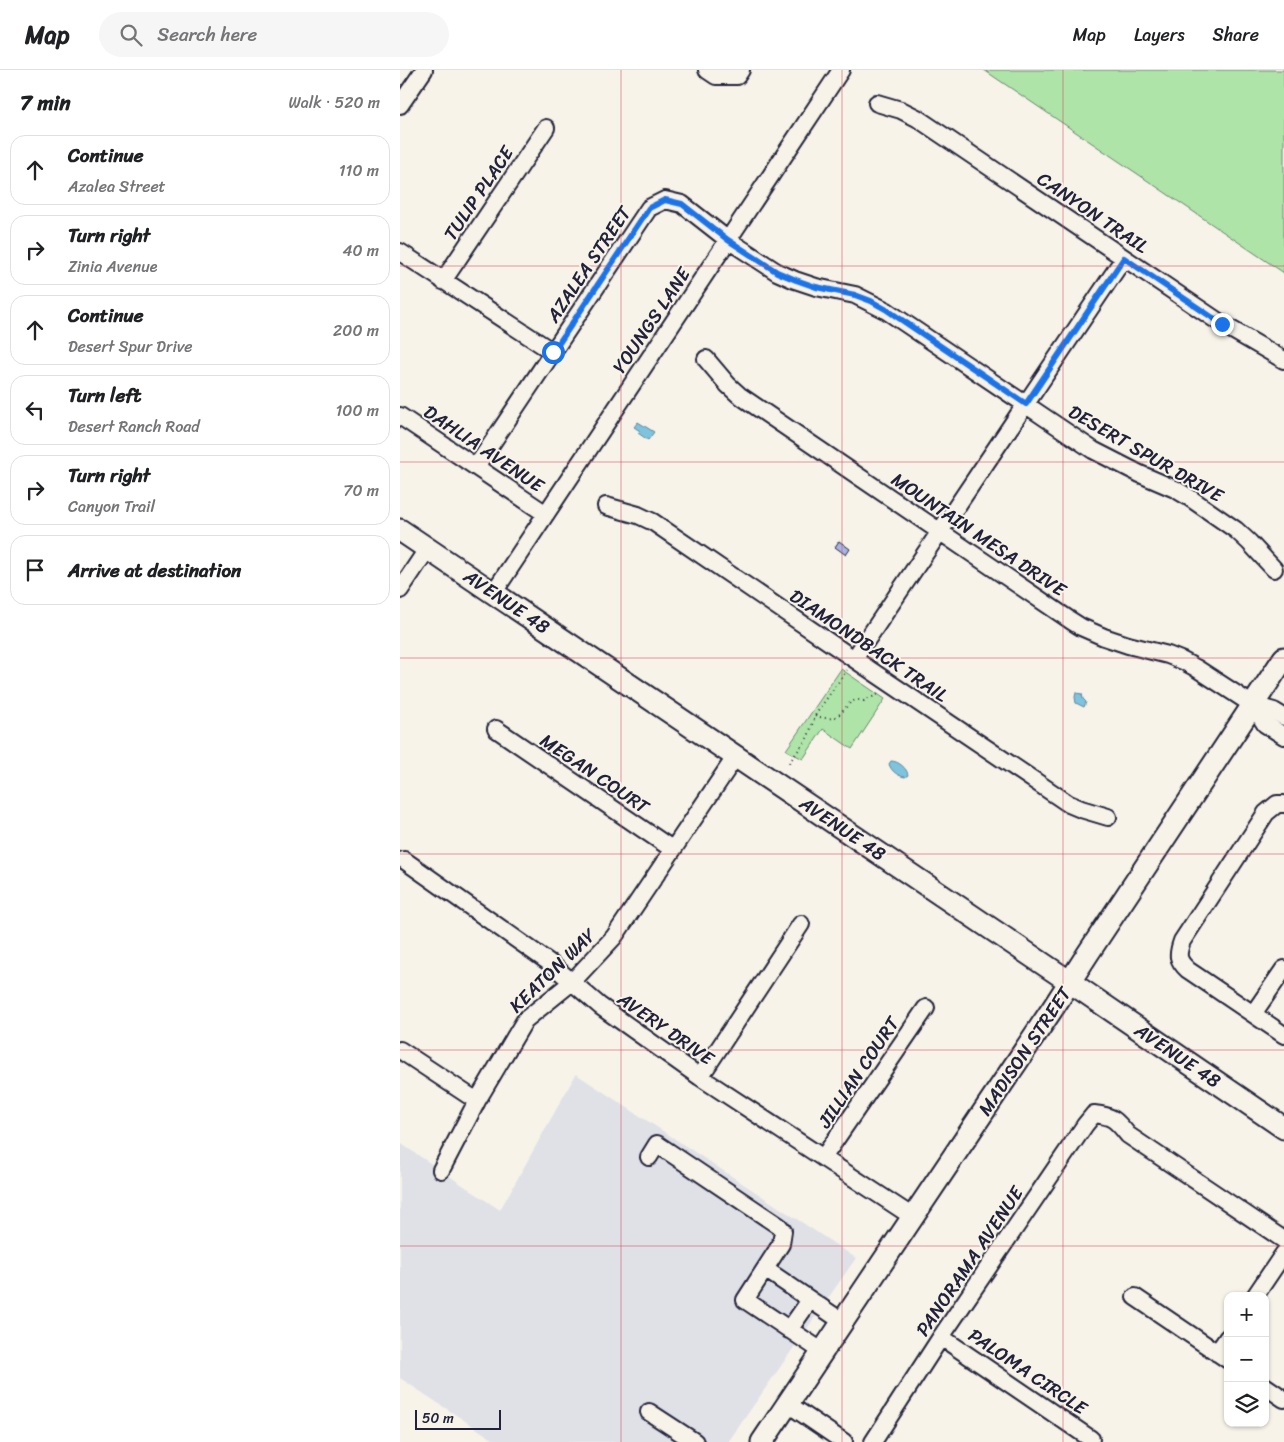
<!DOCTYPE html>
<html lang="en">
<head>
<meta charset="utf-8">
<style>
  :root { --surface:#fff; --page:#f6f6f6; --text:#202124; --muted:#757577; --line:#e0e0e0 }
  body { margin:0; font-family:Sriracha,sans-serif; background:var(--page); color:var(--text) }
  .controls { position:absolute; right:15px; bottom:15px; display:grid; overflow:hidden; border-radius:10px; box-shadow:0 1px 4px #0004 }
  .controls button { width:45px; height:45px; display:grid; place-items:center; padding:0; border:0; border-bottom:1px solid var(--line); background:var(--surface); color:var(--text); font:25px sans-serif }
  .scale { position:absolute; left:15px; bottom:12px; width:86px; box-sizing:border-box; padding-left:5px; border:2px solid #22223b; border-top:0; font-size:14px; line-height:18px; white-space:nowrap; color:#22223b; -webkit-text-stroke:4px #f7f3e8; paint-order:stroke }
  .stop { position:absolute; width:15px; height:15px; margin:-11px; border:4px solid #1a73e8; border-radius:50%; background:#fff }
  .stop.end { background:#1a73e8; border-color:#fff; box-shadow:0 1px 5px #0008 }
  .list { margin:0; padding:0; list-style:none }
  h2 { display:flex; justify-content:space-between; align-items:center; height:65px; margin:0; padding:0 20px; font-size:21px }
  h2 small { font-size:16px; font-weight:400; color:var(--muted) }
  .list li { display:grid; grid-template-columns:32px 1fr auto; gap:15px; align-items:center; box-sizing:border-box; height:70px; margin:0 10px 10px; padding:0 10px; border:1px solid var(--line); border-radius:15px }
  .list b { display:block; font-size:19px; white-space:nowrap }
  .list p { margin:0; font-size:16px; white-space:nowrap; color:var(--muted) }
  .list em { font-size:16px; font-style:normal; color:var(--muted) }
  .icon { flex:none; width:28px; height:28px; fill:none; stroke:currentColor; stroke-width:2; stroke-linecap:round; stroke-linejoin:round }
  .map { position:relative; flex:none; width:884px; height:1372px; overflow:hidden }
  header { display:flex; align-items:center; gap:30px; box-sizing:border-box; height:70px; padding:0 25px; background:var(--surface); border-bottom:1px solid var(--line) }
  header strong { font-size:24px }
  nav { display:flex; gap:28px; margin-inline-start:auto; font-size:18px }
  .search { width:350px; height:45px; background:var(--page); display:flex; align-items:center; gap:12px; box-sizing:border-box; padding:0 18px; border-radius:28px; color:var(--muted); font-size:19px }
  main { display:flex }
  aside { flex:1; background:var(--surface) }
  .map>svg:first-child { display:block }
</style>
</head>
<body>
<header>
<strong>Map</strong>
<div class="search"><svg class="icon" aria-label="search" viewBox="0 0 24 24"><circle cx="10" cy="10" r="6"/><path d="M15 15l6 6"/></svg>Search here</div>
<nav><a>Map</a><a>Layers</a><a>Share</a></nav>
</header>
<main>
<aside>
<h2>7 min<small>Walk · 520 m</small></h2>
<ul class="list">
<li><svg class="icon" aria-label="ahead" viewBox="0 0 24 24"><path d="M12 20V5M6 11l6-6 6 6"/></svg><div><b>Continue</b><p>Azalea Street</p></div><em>110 m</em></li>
<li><svg class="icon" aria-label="right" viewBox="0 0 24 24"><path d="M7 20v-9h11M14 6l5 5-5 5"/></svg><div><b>Turn right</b><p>Zinia Avenue</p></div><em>40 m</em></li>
<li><svg class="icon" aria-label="ahead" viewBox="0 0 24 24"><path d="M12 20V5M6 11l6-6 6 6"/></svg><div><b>Continue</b><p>Desert Spur Drive</p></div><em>200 m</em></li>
<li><svg class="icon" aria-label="left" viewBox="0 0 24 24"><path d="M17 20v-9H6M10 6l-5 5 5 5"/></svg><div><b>Turn left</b><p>Desert Ranch Road</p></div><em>100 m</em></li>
<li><svg class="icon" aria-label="right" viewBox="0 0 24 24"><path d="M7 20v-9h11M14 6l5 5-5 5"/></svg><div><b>Turn right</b><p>Canyon Trail</p></div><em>70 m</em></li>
<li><svg class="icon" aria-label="arrive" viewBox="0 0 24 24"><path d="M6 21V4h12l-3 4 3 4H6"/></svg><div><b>Arrive at destination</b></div></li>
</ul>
</aside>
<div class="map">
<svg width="884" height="1372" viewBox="0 0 884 1372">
  <rect width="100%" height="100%" fill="#f7f3e8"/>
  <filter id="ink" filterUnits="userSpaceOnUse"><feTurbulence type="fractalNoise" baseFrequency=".02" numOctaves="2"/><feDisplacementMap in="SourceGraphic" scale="10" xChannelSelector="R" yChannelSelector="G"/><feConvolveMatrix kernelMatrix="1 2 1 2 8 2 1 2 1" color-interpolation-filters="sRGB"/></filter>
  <g filter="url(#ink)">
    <path fill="#dfe1e7" d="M176,1004l280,184 -128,184h-231l-97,-64v-235l100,67z"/>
    <path fill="#aee4a7" stroke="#688371" d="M584,0h300v203z
      M441,599l44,30 -33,50 -29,-20 -20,30 -17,-9z"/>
    <path fill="#7ec4de" stroke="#59839d" d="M238,352l16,10 -6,8 -10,-7 2,-2 -6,-4z
      M676,623l6,1 1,5 3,3 -2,5 -8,-4 -1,-6z
      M491,691c7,0 16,7 17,14l-3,2c-7,-1 -14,-6 -16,-13z"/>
    <path fill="#a8b6e6" stroke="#22223b" d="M439,471l11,8 -4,6 -11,-8z"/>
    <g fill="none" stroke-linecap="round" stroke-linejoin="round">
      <defs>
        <path id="minor" d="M307,0l9,6h21l4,-6
          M477,33l24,7 16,8 305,206 62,36
          M0,35l24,-35
          M0,182l153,100
          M43,211l103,-153
          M306,289l22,26 11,10 331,225 11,7 23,10 24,8 40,10 15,6 13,7 57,37 21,6 10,6
          M0,346l146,98
          M76,397l173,-259 16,-8 17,4 46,36 49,32 18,8 21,7 39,8 32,16 206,139 47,24 35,15 15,9 46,32 13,12 25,27
          M206,436l32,9 15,7 201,137 215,145 12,5 27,8
          M0,520l28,-42
          M94,522l347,-522
          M454,589l270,-401
          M853,635l12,19 19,12
          M96,659l176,120
          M884,734h-7l-11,9 -84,128c-5,14 -5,19 6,29l96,65
          M4,790l146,103 50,43 100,71 213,140
          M853,944l31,-45
          M0,980l77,51
          M300,1007l101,-153
          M249,1087l8,-13 122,82 4,5 -2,13 -36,56 78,52
          M423,1088l103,-150
          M41,1100l36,-69 48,-81 47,-38 42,-45 122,-181
          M365,1199l78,53
          M855,1226l29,-43
          M735,1227l93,63
          M389,1260l21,-30
          M541,1267l150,102
          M817,1283l11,-16
          M865,1316l19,13
          M388,1334l56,38
          M249,1342l46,30
          M473,1372l68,-105 144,-212 9,-11c19,2 22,6 34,21l156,105"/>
        <path id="major" d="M0,460l670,452 214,146
          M362,1372l291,-434 34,-53 197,-297"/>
      </defs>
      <use href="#minor" stroke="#22223b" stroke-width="20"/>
      <use href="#major" stroke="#22223b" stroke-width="25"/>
      <path stroke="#22223b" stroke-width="2" stroke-dasharray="1 4" stroke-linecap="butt" d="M415,646c7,1 14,4 20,1 12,-5 12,-21 29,-16l17,-8
        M389,693l19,-26 7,-21 5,-8 27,-38"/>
      <use href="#minor" stroke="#f7f3e8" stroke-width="16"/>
      <use href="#major" stroke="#f7f3e8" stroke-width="21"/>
    </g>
  </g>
  <g fill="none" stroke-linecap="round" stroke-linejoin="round" filter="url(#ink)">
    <path stroke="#1a73e8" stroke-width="6" d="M153,282l96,-144 16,-8 17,4 46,36 49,32 19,8 20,7 39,8 16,6 16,9 139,94 98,-146 98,66"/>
  </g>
  <path fill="none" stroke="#d1495b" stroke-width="1" stroke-opacity="0.55" d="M221,0v1372M442,0v1372M663,0v1372M0,196h884M0,392h884M0,588h884M0,784h884M0,980h884M0,1176h884"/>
  <g text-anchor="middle" stroke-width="4" stroke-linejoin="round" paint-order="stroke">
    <g font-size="19" fill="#22223b" stroke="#f7f3e8">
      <text transform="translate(78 123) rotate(-56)" y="7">TULIP PLACE</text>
      <text transform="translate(693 142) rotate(34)" y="7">CANYON TRAIL</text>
      <text transform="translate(188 194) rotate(-56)" y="7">AZALEA STREET</text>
      <text transform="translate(251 250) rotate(-56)" y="7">YOUNGS LANE</text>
      <text transform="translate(84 378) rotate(34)" y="7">DAHLIA AVENUE</text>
      <text transform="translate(746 383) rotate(30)" y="7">DESERT SPUR DRIVE</text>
      <text transform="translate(579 464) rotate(34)" y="7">MOUNTAIN MESA DRIVE</text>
      <text transform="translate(107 531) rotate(34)" y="7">AVENUE 48</text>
      <text transform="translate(469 575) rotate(34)" y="7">DIAMONDBACK TRAIL</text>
      <text transform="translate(195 703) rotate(34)" y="7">MEGAN COURT</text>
      <text transform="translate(443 758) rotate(34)" y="7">AVENUE 48</text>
      <text transform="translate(152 900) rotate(-44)" y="7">KEATON WAY</text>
      <text transform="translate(266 958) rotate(35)" y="7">AVERY DRIVE</text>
      <text transform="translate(624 981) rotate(-56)" y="7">MADISON STREET</text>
      <text transform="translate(778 985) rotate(34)" y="7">AVENUE 48</text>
      <text transform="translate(458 1002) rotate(-56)" y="7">JILLIAN COURT</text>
      <text transform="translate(569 1191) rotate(-56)" y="7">PANORAMA AVENUE</text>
      <text transform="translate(628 1301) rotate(34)" y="7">PALOMA CIRCLE</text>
    </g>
  </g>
</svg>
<div class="controls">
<button>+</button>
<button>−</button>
<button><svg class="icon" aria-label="layers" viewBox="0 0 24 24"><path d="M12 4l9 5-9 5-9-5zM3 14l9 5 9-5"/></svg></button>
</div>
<div class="scale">50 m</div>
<div class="stop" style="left:153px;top:282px"></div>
<div class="stop end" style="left:822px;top:254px"></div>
</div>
</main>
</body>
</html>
